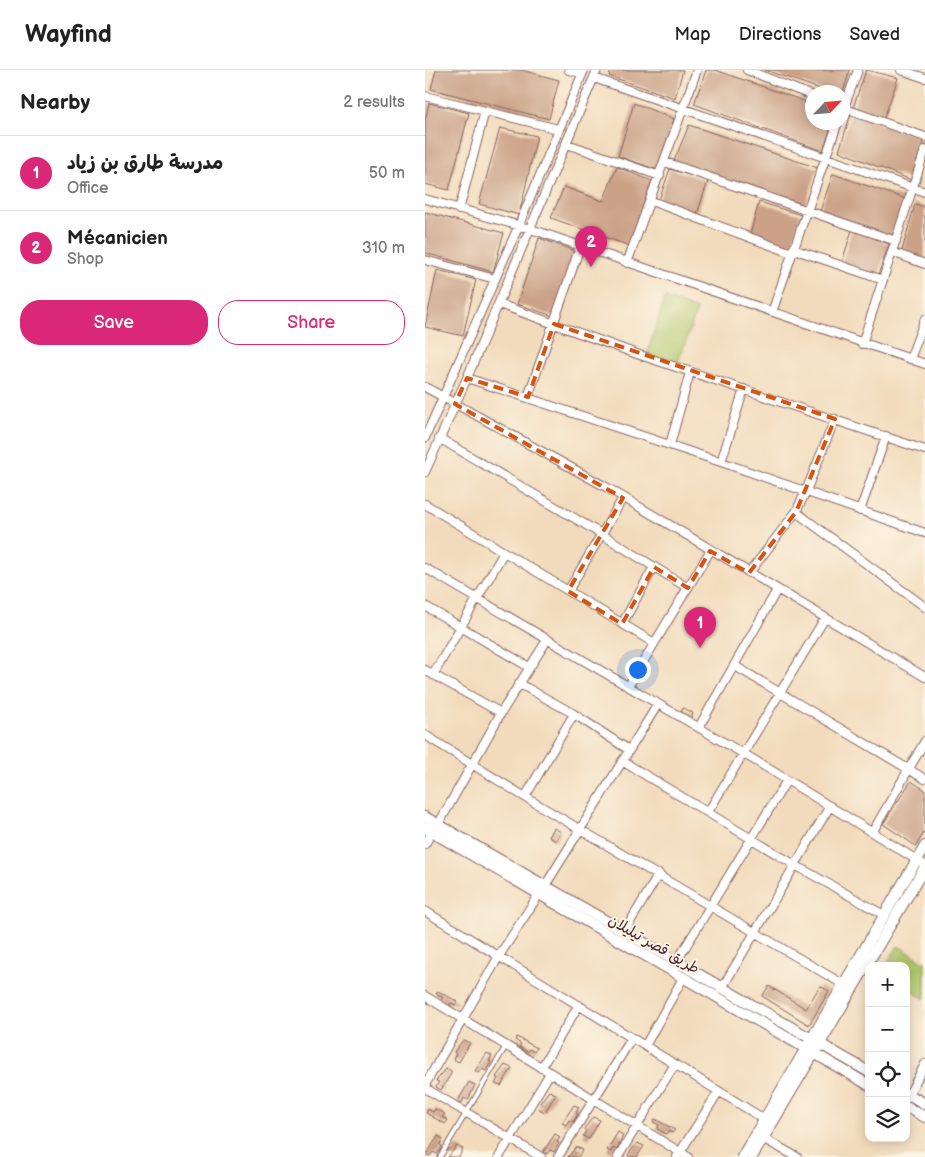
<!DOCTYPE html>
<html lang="en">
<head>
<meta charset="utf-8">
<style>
  :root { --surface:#fff; --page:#f2f2f2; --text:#222; --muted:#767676; --line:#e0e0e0; --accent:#db2777 }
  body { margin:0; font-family:"Balsamiq Sans","Playpen Sans Arabic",sans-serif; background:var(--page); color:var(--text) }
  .controls { position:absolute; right:15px; bottom:15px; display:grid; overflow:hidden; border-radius:10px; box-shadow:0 2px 12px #0003 }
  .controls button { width:45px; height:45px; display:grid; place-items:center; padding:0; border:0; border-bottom:1px solid var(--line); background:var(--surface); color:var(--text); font:25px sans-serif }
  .compass { position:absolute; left:380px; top:15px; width:45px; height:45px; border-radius:50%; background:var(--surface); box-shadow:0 2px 12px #0003; rotate:64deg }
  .you { position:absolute; left:212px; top:599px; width:18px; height:18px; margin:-12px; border:4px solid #fff; border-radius:50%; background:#1a73e8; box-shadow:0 0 0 8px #1a73e833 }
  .badge { display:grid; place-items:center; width:32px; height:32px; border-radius:50%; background:var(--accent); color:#fff; font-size:16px; font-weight:700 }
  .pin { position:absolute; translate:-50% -41px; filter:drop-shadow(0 1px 2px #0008) }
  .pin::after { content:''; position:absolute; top:26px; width:18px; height:15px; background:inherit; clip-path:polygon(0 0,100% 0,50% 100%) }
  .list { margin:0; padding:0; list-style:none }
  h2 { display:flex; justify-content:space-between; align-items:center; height:65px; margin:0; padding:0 20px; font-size:21px }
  h2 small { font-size:16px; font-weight:400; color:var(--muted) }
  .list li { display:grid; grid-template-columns:32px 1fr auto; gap:15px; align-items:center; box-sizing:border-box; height:75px; padding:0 20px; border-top:1px solid var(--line) }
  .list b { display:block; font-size:19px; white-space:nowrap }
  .list p { margin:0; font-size:16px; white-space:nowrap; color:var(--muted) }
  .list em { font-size:16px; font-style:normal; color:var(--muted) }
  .actions { display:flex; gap:10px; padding:15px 20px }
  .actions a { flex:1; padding:11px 0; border:1px solid var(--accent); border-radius:20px; text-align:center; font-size:18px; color:var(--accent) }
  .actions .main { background:var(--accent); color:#fff }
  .icon { flex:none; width:28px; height:28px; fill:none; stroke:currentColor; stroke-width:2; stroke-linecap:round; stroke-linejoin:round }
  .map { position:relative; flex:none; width:500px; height:1087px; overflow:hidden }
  header { display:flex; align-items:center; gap:30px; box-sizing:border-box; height:70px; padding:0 25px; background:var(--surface); border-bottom:1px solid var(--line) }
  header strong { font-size:24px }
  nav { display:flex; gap:28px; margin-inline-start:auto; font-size:18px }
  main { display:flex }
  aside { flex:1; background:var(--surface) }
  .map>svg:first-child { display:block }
</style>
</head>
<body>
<header>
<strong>Wayfind</strong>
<nav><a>Map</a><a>Directions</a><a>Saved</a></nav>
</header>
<main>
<aside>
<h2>Nearby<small>2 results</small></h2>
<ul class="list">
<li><span class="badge">1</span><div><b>مدرسة طارق بن زياد</b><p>Office</p></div><em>50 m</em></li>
<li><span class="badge">2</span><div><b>Mécanicien</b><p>Shop</p></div><em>310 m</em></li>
</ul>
<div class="actions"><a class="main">Save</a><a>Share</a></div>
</aside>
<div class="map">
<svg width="500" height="1087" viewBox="0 0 500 1087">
  <rect width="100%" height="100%" fill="#fcf5e5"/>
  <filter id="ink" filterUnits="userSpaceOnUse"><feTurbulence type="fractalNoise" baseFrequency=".02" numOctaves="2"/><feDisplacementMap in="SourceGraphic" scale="10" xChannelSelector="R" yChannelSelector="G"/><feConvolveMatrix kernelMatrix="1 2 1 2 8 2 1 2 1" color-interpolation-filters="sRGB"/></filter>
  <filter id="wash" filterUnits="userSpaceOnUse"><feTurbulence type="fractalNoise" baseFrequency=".0096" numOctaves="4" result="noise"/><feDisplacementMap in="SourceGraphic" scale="20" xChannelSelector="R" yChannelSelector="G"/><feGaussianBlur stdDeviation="1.12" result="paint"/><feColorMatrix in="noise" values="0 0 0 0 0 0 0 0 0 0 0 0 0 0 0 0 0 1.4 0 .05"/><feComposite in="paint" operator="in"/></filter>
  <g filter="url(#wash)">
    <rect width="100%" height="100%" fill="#f2dbbc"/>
    <path fill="#aec56a" stroke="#7c724a" d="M240,228l32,12 -20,56 -30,-12z
      M473,876l27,16v37l-19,-11v-22h-21z"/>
    <g id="blocks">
      <path fill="#cba287" d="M11,0h85l38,10 -10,39 -118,-30z
        M186,0h72l-8,28 -66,-22z
        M281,0h9l98,34v18h20l-10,29 -129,-47z
        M340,0h85l-7,22h-14z
        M441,0l32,8 -14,40 -31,-10z
        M4,33l40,10 -20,77 -24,-6v-63z
        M209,33l40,16 -16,51 -40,-14z
        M426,44l73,25 -13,41 -72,-29z
        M264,55l129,43 -13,38 -131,-45z
        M75,58l37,8 -18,79 -40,-11z
        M192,97l35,14 -22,65 -79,-28 13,-31 39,14z
        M245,99l38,12 -11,33 -38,-14z
        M408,104l73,25 -14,39 -72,-27z
        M334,132l42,13 -11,34 -40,-15z
        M490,134l10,3v55l-24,-8z
        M0,142l79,21 -11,39 -68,-19z
        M427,160l37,14 -11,31 -36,-13z
        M114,168l37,13 -23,65 -36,-12z
        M12,200l39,10 -13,56 -38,-9z
        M258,638l10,5 -2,5 -10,-5z
        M486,711l14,9v41l-9,15 -33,-22z
        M129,758l7,4 -5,9 -7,-4z
        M344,916l37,23 14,-23 9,5 -20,34 -47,-29z
        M13,921l20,11 -2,3 -5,-2 -2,3 -9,-5 3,-3 -7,-4z
        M92,967l20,11 -3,4 -4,-3 -2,3 -9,-5 2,-3 -6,-4z
        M38,970l7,3 -11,19 -6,-3 3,-5 -2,-2z
        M62,983l5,3 -3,5 2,1 -5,9 -4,-2 -3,4 -4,-2z
        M80,995l7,3 -11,18 -6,-2 3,-6 -2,-1z
        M21,999l6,3 -11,18 -5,-3 3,-5 -3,-1z
        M44,1012l6,3 -7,15 -4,-2 -2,5 -4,-2z
        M124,1021l7,3 -11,18 -6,-3 3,-5 -2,-1z
        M149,1035l5,2 -3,6 2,1 -5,8 -4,-2 -3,5 -4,-2z
        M3,1039l5,3 2,-3 10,5 -3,3 6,3 -3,4 -19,-11z
        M168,1047l7,3 -11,19 -6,-3 3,-5 -2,-2z
        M230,1049l20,11 -3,3 -4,-2 -2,3 -9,-5 2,-4 -6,-3z
        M193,1062l5,3 -6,15 -4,-2 -2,4 -4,-2z
        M130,1064l5,3 -3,5 2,1 -5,9 -4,-2 -3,4 -4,-2z
        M13,1066l5,3 -3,6 2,1 -5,8 -4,-2 -3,4 -4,-1z
        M212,1073l7,3 -7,11h-7l-2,-2z
        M32,1076l6,3 -4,8h-11z
        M151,1077l7,3 -5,7h-10z"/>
    </g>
  </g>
  <g filter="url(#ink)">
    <use href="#blocks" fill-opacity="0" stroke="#85615e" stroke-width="1"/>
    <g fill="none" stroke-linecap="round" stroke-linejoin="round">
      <defs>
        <path id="lane" d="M15,1087l66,-111"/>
        <path id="street" d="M144,0l13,3
          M322,0l66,26
          M476,0l24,8
          M169,8l331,114
          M0,26l133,33
          M418,38l82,29
          M418,40l15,-40
          M142,74l93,32
          M240,92l231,79
          M0,129l106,30 394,135
          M226,131l141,52
          M34,140l26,-99
          M368,179l90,31
          M467,182l33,12
          M0,190l70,19
          M202,193l70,-193
          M74,234l138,50 288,96
          M347,242l66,-190
          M437,274l63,-194
          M485,289l15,-40
          M42,308l254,84 204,71
          M0,317l181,100 319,190
          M103,327l52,-150
          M0,368l94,-213 65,-155
          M14,368l164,97 85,53
          M245,375l20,-73
          M296,392l23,-73
          M0,402l42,-94 130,-308
          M0,434l229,139
          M435,441l26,-75
          M371,442l129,95
          M0,498l331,193 169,104
          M324,503l47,-61 10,-21 29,-72
          M143,521l55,-93
          M0,536l104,61
          M197,554l32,-57
          M310,596l190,113
          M0,600l76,43
          M8,605l71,-123
          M95,614l54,30 55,36
          M203,617l82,-136
          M274,657l78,-137
          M0,665l100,62 321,189
          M197,691l173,104 89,50
          M100,727l49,-83
          M283,742l117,-194
          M13,755l63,-112 46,-73
          M448,761l52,-90
          M0,774l7,-12
          M120,816l113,-182
          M0,841l339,208
          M199,862l35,-58
          M252,891l110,-181
          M297,918l108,-182
          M0,926l263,161
          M220,976l38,-68
          M116,998l38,-63
          M0,1015l74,-129 40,-62
          M0,1018l116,69
          M482,1028l18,-34
          M339,1069l33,18
          M74,1087l51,-84
          M133,1087l74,-119
          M193,1087l57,-93
          M252,1087l42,-66"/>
        <path id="secondary" d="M0,747l444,255
          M0,758l444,257
          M481,1023l19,11
          M481,1037l19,10
          M317,1087l183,-311
          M327,1087l173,-290"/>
      </defs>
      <use href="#lane" stroke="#85615e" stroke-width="6"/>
      <use href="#street" stroke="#85615e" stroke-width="10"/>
      <use href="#secondary" stroke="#85615e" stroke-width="12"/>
      <use href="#lane" stroke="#fff" stroke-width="4"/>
      <use href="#street" stroke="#fff" stroke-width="8"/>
      <use href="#secondary" stroke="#fff" stroke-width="10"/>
    </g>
  </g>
  <path fill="none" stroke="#d8530f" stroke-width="4" stroke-dasharray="10 6" stroke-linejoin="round" d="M129,254l281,95 -39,93 -47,61 -39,-22 -22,37 -34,-21 -32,57 -54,-33 55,-93 -168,-94 12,-26 61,19z"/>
  <g text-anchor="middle" stroke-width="4" stroke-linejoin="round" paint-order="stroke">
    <g font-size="15" fill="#4a1f2b" stroke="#fcf5e5">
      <text transform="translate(229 874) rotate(30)" y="5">طريق قصر تيليلان</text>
    </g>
  </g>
</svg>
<div class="controls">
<button>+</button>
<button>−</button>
<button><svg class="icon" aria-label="locate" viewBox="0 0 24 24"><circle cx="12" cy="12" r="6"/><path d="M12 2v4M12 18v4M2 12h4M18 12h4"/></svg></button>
<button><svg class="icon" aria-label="layers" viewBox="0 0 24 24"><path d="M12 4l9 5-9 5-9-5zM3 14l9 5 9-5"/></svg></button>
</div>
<svg class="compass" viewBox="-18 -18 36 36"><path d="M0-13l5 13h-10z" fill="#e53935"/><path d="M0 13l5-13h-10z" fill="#767676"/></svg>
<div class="you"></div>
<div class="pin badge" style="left:275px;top:578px">1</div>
<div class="pin badge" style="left:166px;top:197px">2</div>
</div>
</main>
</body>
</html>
